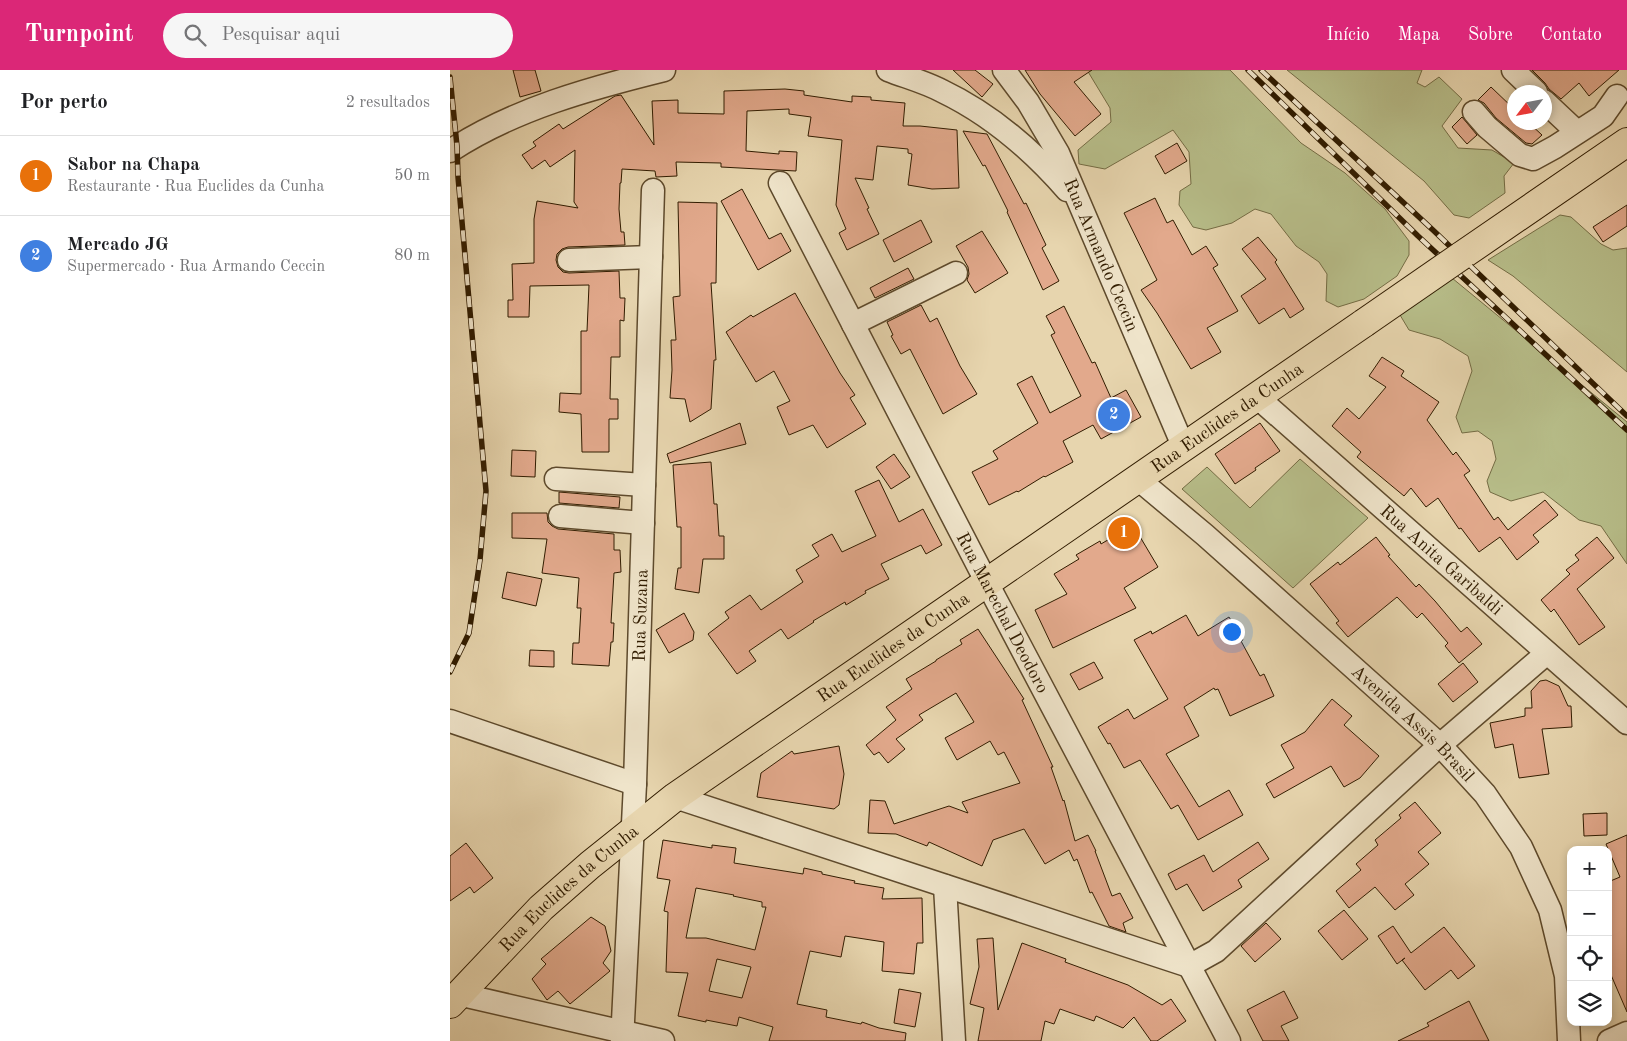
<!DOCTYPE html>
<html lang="pt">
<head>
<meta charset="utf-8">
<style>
  :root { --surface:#fff; --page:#f6f6f6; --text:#202124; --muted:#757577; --line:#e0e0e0; --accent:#db2777 }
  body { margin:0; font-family:"Old Standard TT",serif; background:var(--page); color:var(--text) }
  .controls { position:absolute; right:15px; bottom:15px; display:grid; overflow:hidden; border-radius:10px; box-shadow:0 2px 8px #0003 }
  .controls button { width:45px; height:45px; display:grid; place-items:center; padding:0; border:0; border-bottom:1px solid var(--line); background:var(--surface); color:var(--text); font:25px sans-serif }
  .compass { position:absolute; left:1057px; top:15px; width:45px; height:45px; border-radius:50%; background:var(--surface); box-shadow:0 2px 8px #0003; rotate:238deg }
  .you { position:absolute; left:781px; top:561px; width:18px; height:18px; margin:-12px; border:4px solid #fff; border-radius:50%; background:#1a73e8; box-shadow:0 0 0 8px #1a73e833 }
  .badge { display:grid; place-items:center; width:32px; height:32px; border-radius:50%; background:var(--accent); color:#fff; font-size:16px; font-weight:700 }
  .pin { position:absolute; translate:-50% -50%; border:2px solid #fff; box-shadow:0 1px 5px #0006 }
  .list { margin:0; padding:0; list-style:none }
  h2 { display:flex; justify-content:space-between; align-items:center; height:65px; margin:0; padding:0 20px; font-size:21px }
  h2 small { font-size:16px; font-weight:400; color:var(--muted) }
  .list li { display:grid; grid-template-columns:32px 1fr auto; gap:15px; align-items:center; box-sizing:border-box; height:80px; padding:0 20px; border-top:1px solid var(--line) }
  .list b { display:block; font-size:19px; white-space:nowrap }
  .list p { margin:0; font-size:16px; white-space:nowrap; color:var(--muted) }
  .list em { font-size:16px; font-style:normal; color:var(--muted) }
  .icon { flex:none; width:28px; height:28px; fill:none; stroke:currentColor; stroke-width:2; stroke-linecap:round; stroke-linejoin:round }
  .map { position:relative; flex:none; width:1177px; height:971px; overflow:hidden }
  header { display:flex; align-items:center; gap:30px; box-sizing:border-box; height:70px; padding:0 25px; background:var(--accent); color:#fff }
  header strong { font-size:24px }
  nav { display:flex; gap:28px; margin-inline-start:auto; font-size:18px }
  .search { width:350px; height:45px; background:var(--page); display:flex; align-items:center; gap:12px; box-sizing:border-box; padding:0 18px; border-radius:28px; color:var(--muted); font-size:19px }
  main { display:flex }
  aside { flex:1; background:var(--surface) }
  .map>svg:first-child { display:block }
</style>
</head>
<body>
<header>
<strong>Turnpoint</strong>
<div class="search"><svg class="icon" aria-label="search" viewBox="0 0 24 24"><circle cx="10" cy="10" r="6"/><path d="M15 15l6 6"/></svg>Pesquisar aqui</div>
<nav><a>Início</a><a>Mapa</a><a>Sobre</a><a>Contato</a></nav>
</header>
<main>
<aside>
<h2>Por perto<small>2 resultados</small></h2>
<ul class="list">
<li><span class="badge" style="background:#e8710a">1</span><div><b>Sabor na Chapa</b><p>Restaurante · Rua Euclides da Cunha</p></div><em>50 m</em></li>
<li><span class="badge" style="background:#3f7fe0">2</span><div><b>Mercado JG</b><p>Supermercado · Rua Armando Ceccin</p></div><em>80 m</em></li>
</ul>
</aside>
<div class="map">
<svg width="1177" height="971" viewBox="0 0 1177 971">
  <rect width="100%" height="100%" fill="#e7d5ae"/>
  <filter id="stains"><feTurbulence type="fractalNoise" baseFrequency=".004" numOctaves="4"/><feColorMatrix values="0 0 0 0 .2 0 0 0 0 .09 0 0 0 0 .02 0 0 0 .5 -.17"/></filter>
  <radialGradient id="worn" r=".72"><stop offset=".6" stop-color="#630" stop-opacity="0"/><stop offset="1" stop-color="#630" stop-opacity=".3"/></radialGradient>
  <path fill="#b7bd89" stroke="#746c44" d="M637,0h143l71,73 44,30 40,36 24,32v14l-12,21 -33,23 -26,8 -12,-6 1,-27 -8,-12 -23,-16 -25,-32 -16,-5 -23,14 -26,7 -13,-3 -14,-22 1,-14 11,-7 -2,-32 -16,-22 -68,39 -26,-5 -1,-14 33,-28 -1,-14z
    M837,0h135l-5,13 8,4 14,-10 23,22 -20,27 16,22 34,2 22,13 -10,13 1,17 -36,25 -15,-3 -30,-34z
    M1110,145l11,2 30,27 12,6 14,-2v124l-114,-96 -25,-16z
    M1002,208l175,144v142l-26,-38 -22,-6 -36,-28 -32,9 -21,-9 -3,-11 9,-22 -4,-18 -14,-10 -16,2 -6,-16 16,-46 -4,-15 -28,-17 -31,-9 -9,-15z
    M850,389l68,59 -75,70 -111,-99 25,-22 43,41z"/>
  <path fill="#e2a98c" stroke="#311c00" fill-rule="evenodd" d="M63,0h22l6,21 -21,6z
    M503,0h22l18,14 -11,13z
    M575,0h67l-18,12 27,32 -26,22 -35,-42z
    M1082,0h87l-30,26 -10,-13 -18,16 -12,-10 -4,-6z
    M1041,17l23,22v13h14l14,13 -10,9 -6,-1 -30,-25 -12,-15 -6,-3z
    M335,19l19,2v4l48,7v-6l19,1v3l34,3 -2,23h17l37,4 2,58 -27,1 -24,-4 4,-31 -4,-1v-4l-31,-3 -4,34 -18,-2 14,30 -2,1 12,25 -32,16 -8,-17 7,-4 -10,-24 6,-65 -34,-4 3,-19 -22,-3v-5l-42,2 -1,40 33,3v-3l18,1 -1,19 -75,-4v-4l-45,-1 1,14 -21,1 -1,-6 -33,-2 -1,14h-1l-1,26 2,23h3l1,13 -57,2 -6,2 -5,5 -1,6 2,7 5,5 6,1 50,-2 1,27h5l-1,23 -4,-1v37h-9l-1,42h8v20h-9v33h-27l-1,-38 -22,-2 1,-19 21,1v-63h6l2,-46 -59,1 -1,31h-21v-17h5l-1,-36 22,-1v-44l3,-18 41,7 -4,-6 1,-52 -25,17 -5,-7 -13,9 -10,-14 14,-9 -3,-4 26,-18 4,5 52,-33 6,-1 33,50 -2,-44 26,-1v13l46,1v-23z
    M1012,47l15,18 -10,9 -15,-17z
    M513,61l24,3 37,70 2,-1 20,42 -4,3 17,33 -16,9 -36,-78 1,-1 -23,-46 -2,1z
    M727,73l10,18 -22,13 -10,-18z
    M292,119l27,50 12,-6 10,18 -33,19 -37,-69z
    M705,128l12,25 6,-3 19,35 14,-9 12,19 -5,3 25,43 -31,17 14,24 -30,17 -34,-56 -16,-23 16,-10 -33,-67z
    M228,132l39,1 -1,80h-5l5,77h-2l-3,49 -21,13 -5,-23 -15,-1 2,-28 -1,-30h5l-3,-43 7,-1z
    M1177,135v21l-24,16 -10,-15z
    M471,150l11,22 -38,20 -11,-22z
    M532,161l26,42 -33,20 -8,-13 2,-6 -1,-7 -12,-21z
    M808,167l19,23 -2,2 29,47 -14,9 -6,-10 -25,16 -18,-28 25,-17 -24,-30z
    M458,198l6,11 -39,19 -5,-10z
    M345,223l45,80 15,22 -5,3 16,26 -39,24 -14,-23 -24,10 -12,-28 13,-6 -16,-30 -18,11 -30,-50 25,-17 2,2z
    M471,235l9,17 7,-4 23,48 17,28 -34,20 -33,-65 -9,5 -10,-18 2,-1 -6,-13z
    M614,236l28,57 3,-1 16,36 15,-8 15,27 -40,22 -8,-14 -30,16 10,21 -28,15 -1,-1 -26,16 -1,-1 -28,14 -17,-33 26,-13 -5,-8 45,-28 -21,-39 15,-8 18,37 31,-17 -30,-61 4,-2 -9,-17z
    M932,287l22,14 -3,5 38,26 -12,18 26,35 3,-3 14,19 -6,4 30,45 4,-3 10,13 37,-30 13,15 -25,20 6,7 -22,18 -17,-23 -21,15 -18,-24 -2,1 -21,-31 -12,9 -15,-19 -7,8 -47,-39 4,-5 -29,-26 15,-18 12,11 27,-32 -17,-11z
    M290,353l6,21 -76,19 -3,-9z
    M810,353l20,28 -25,17 1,2 -21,14 -20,-30z
    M62,380l24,1 -1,26 -24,-1z
    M444,384l16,23 -19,12 -15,-22z
    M261,392l3,42h3l2,32h5v23h-21l-4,34 -24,-4 3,-21h3v-41h-4l-4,-62z
    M429,410l20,42 24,-13 19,36 -16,9 -5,-9 -40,19 8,15 -24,12 1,2 -20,12 -1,-3 -32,19 1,1 -26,17 -7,-10 -32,22 7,10 -19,13 -29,-40 21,-16 -4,-6 25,-17 11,15 42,-28 -7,-12 23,-14 -7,-11 20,-11 10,18 34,-16 -21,-45z
    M109,422l61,5 -1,11 -60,-5z
    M62,443h35l1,9 4,4 6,3 56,5v16h6l1,22 -7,1 -3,50h3l-1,19h-2l-2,24 -37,-2 1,-21h6l2,-35h-4l2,-30 -37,-5 5,-34 -35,-1z
    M683,455l25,42 -34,21 12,20 -83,40 -18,-38 32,-16 -13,-20 25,-15 -3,-4 24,-14 1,3z
    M926,467l14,18 -2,1 28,31 3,-3 16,17 26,31 6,-5 15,17 -23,19 -14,-17 3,-3 -26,-30 -5,5 -20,-21 -49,40 -12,-14 3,-2 -29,-37 28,-22 2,3z
    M1147,467l17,21 -37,31 28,38 -26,18 -25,-36 -3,3 -10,-12 29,-26 -4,-4 13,-10 -4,-5z
    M57,502l35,7 -6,27 -34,-8z
    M234,543l10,19 -1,8 -24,13 -13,-23z
    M736,545l12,21 31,-19 14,23 -2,1 19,35 4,-2 10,22 -44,20 -12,-27 -3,1 -1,-2 -30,19 15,29 -33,18 33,53 30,-17 14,25 -45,25 -20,-35 -7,4 -31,-49 -16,8 -14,-25 -2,1 -10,-17 30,-18 6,10 34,-20 -34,-59 17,-9 1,3z
    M528,559l46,70 -2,1 31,67h-2l12,34 1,-1 11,41 13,-6 8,16h-1l17,45 8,-3 13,25 -10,5 3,9 -17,-6 -17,-34 -2,1 -13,-34 -3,2 -5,-11 -24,14 -21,-35 -31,11 -11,26 -53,-24 -2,4 -31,-12 -28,-1 2,-33 15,1 9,23 55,-18 19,7 -6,-11 58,-19 -16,-31 -6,3 -8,-14 -33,19 -12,-22 29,-16 -18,-29 -37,22 4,5 -27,19 9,10 -17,14 -9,-11 -5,3 -8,-10 30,-25 -10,-13 26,-18 -6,-10 30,-18v-1l26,-16 -2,-4z
    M80,580l24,1v16l-25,-1z
    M644,592l9,16 -24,12 -9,-16z
    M1013,593l15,19 -25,20 -15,-18z
    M1096,610l13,6 9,20h3l1,21 -30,2 7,45 -30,4 -6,-34 -18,4 -5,-25 35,-7v-8h7l-1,-17 9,-10z
    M882,629l20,17 -8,9 35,31 -19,22 -16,9 -13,-21 -57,32 -8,-14 28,-16 -13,-23 24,-13z
    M389,676l5,28 -5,31 -5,4 -77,-12 4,-24 31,-22 2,3z
    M965,732l26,31 -23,19 11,12 -24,20 9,11 -19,15 -20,-23 -26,21 -13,-17 25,-21 -5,-6 22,-19 -3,-5 26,-22 -2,-3z
    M1157,743v22l-23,1 -1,-22z
    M1177,765v177l-19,-44v-86l12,-5 -14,-33z
    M213,770l49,8v-3l24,3 -2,15 69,11 1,-6 18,4v2l33,7 -1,2 30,5 -2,11 40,-1 1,45h-6l-3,31 -32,-3 2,-29 -39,-6 -4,21 -31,-6 -13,53 30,6 -1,7 35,7 1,-2 17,6 27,5 -1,8h-136l4,-14 -34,-10 -2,9 -31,-6v2l-28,-6 10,-43 -22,-1 2,-60 -4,-1 6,-31 -13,-2zM246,818l38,7 -1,1 29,6v5h4l-11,43 -49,-12h-20zM267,889l34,8 -9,31 -33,-7z
    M808,772l11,17 -31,21 4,7 -39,24 -16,-27 -11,6 -8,-16 36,-19 9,17z
    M16,773l27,35 -19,15 -4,-6 -20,14v-45z
    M894,840l24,29 -26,21 -24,-29z
    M141,847l14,9 6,25 -8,12 7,8 -40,33 -12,-13 -11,9 -15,-21 14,-15 -5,-5z
    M816,853l15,16 -26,23 -14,-16z
    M943,856l18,27 33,-26 31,39 -17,13 -7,-9 -26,20 -23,-30 3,-2 -8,6 -19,-28z
    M543,868l5,72 24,-67 44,16 -1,3 63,23 34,20 9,-6 15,22 -29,20h-6l-17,-24 -11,11 -27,-12 -2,5 -34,-12 -6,15 -9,-3 -4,20h-63l6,-33 -14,-4 9,-37 -2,-28z
    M449,919l22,4 -6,34 -21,-4z
    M834,921l14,27 -17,8 8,15h-26l-16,-31z
    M1019,931l20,40h-91l31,-15 -2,-3z"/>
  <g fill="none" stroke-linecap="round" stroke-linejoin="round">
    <defs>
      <g id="minor">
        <path d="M438,0c18,7 37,12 54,21 48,23 90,59 125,99"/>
        <path id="s1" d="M554,0l24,32 30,51 126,295"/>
        <path d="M1063,0l23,22"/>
        <path d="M1094,31l33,31"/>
        <path d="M1024,42l13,15 33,28 13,4 22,-12 48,-31 14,-20"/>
        <path d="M0,81c64,-42 141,-63 214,-81"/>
        <path id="s2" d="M330,113l207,400 242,458"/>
        <path d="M119,190l82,-3"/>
        <path d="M403,254l103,-51"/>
        <path id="s3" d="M807,327l370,326"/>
        <path d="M106,409l88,6"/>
        <path id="s4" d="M688,409l67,56 235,210 45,49 36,53 29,63 16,66 3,65"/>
        <path d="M110,446l83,7"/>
        <path d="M0,651l185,63"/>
        <path d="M225,727l514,169 27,-15 224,-206 107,-92"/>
        <path d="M495,816l9,155"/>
        <path d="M8,924l205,47"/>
        <path id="s5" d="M172,971l13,-257 18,-594"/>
        <path d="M1159,971l18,-8"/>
      </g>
      <g id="major">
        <path d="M1011,186l166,-114"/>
        <path id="s6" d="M0,934l91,-96 49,-43 85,-68 689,-474"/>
      </g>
    </defs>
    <use href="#minor" stroke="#5e4a2c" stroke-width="25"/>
    <use href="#major" stroke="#311c00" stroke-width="30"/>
    <use href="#minor" stroke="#efe4ca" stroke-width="22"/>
    <use href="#major" stroke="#e7d5ae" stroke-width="28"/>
    <defs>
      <path id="rail" d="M798,0l170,166 209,194
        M811,0l173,161 193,185
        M0,7l7,69 1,31 28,314 -6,69 -11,73 -19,39"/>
    </defs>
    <use href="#rail" stroke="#311c00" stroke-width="5.5"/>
    <use href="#rail" stroke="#efe4ca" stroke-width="4" stroke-dasharray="11" stroke-linecap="butt"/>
    <defs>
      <path id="major-bridge" d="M914,253l97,-67"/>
    </defs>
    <use href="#major-bridge" stroke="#311c00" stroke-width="30" stroke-linecap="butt"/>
    <use href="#major-bridge" stroke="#e7d5ae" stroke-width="28"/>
  </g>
  <g text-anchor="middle" stroke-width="5" stroke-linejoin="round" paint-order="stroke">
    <g font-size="18" fill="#311c00" stroke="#efe4ca">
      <text dy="6" stroke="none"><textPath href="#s1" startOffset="210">Rua Armando Ceccin</textPath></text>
      <text dy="6" stroke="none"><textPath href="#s6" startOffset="976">Rua Euclides da Cunha</textPath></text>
      <text dy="6" stroke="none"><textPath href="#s3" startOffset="246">Rua Anita Garibaldi</textPath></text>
      <text dy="6" stroke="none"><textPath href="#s2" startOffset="484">Rua Marechal Deodoro</textPath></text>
      <text dy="6" stroke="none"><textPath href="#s5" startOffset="426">Rua Suzana</textPath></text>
      <text dy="6" stroke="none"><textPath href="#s6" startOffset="571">Rua Euclides da Cunha</textPath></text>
      <text dy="6" stroke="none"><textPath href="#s4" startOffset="368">Avenida Assis Brasil</textPath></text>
      <text dy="6" stroke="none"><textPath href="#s6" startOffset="166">Rua Euclides da Cunha</textPath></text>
    </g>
  </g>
  <rect width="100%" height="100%" filter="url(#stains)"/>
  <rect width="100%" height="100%" fill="url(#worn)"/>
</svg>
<div class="controls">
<button>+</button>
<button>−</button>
<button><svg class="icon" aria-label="locate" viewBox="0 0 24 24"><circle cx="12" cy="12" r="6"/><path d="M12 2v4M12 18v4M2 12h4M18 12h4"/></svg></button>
<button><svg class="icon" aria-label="layers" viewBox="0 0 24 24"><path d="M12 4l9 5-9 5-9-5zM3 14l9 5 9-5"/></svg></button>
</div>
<svg class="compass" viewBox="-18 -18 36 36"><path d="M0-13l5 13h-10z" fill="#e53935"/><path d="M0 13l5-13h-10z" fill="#757577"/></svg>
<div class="you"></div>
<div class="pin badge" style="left:674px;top:463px;background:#e8710a">1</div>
<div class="pin badge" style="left:664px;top:345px;background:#3f7fe0">2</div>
</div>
</main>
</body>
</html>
